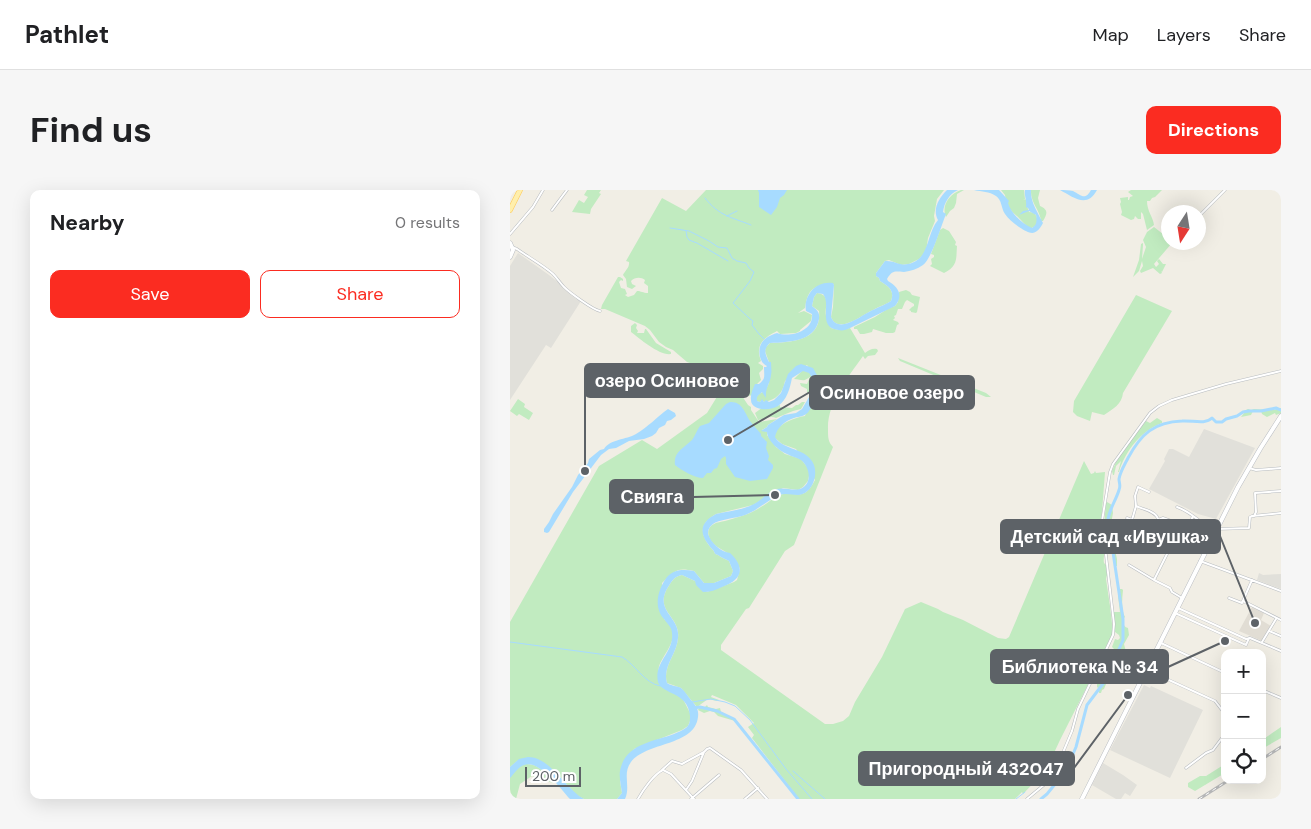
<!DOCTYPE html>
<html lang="en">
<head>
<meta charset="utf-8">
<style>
  :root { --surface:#fff; --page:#f6f6f6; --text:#202124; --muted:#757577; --line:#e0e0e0; --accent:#fb2c21 }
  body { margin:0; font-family:"DM Sans",sans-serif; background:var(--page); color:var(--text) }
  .controls { position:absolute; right:15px; bottom:15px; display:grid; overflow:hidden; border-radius:10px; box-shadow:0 5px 20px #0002 }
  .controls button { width:45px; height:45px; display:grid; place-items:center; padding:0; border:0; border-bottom:1px solid var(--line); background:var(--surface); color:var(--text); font:25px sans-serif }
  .compass { position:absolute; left:651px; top:15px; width:45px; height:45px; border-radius:50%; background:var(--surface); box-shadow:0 5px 20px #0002; rotate:192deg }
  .scale { position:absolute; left:15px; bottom:12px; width:56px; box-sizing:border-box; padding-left:5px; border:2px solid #5d6267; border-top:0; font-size:14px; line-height:18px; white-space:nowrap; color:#5d6267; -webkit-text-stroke:4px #fff; paint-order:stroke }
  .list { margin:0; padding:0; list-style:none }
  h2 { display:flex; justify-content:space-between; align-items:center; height:65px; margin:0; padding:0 20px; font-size:21px }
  h2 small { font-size:16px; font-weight:400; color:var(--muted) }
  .actions { display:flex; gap:10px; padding:15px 20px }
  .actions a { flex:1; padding:11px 0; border:1px solid var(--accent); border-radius:10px; text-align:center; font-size:18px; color:var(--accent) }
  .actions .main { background:var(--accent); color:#fff }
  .icon { flex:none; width:28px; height:28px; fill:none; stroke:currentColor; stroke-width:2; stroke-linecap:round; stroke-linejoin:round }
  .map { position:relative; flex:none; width:771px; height:609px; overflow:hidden; border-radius:10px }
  header { display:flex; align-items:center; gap:30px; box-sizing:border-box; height:70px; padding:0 25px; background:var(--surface); border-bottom:1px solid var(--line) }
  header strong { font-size:24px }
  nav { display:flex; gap:28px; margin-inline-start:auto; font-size:18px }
  .intro { display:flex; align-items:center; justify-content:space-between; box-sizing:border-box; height:120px; padding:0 30px }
  h1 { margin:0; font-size:35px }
  .button { padding:12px 22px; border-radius:10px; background:var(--accent); color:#fff; font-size:18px; font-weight:700 }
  main { display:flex; gap:30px; padding:0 30px }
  aside { flex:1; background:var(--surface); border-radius:10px; box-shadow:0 5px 20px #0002 }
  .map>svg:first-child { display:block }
</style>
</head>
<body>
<header>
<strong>Pathlet</strong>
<nav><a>Map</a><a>Layers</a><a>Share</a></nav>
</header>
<div class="intro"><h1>Find us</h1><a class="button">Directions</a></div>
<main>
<aside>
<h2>Nearby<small>0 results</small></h2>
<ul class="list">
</ul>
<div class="actions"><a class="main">Save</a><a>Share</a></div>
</aside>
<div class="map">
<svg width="771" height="609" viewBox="0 0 771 609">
  <rect width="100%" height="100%" fill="#f1eee5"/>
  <path fill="#e1e0da" d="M8,63l31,22 10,8 5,6 12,10 5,2 -30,47 -5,-3 -36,55v-134z
    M694,239l51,19 -39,71 -18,-5 -49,-25 16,-28 -1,-2 5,-10h4l16,8z
    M749,383l4,2 18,-1v15l-24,-9z
    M634,495l6,3 1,-2 52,24 -33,68 -60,-28z
    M593,573l20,12 14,10 -7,11 -5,-3 -4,6h-5l-24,-14z"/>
  <path fill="#e1ddd4" d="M742,417l12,6 -3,7 10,6 -9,15 -23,-10z"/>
  <path fill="#c1ebc0" d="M77,0h14l-2,3 2,1 -10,15 -1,5 -18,-2 7,-12 5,3 4,-6 -4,-2z
    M196,0h238l-7,9 -3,17 1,5 -7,17 -2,14 -7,7 -10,5 -8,1 -12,-5 -4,1 -9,12v3l3,2 1,3c8,5 15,9 11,20 -5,4 -12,5 -18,9 -11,5 -35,25 -42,7l2,-10 1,-22 -2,-2c-18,3 -24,5 -27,25l-7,5 6,-2 8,4 -1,6 -11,9v1l-4,2 -16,1 -3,-3c-9,5 -19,10 -18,22 0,2 1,5 2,8l-3,2 5,3v3l-4,4 2,7 -6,6 -2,9 -5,1 -6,-6v-3l-3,1 -5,-2 -2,-2v-2l-2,1 -1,-2 2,-3h-3l-2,4 -28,-16 -11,-4 -14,-12 -7,-3 -7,-5 -9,-12 -5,-4 -40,-17h-4l1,-4 16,-28h2l3,2v2l-2,-1 -2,2 2,6 4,1 2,5 -2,1 3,2 6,-2 3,-4c4,0 6,2 11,2v-7l-4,-3 1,-3c-4,-3 -10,-3 -14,1l1,3 4,2 -4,3 -5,-2 -1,-8 -3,-4c2,-4 7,-8 6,-13l-3,-1 36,-63 24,13z
    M451,0h3l-7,4 -1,9 -2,5 -4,3 -4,6c-5,-11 3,-23 15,-27z
    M491,0h23l1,9h-2l5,1 -1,6 2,6c8,0 9,7 8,13l-7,4c-5,-4 -8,-8 -12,-12 -8,-7 -12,-11 -13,-22z
    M521,0h9l-2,8 2,8c9,4 7,8 3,15h-2c-1,-11 -11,-19 -10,-31z
    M621,0h31l-7,7 -3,1 -2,3h-3c0,10 6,16 7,24l-7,5 -4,-16 -2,-2v7h-3l-3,-3 -1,3 -3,1 -10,-5 1,-3 -2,-8 1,-2 -1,-4 8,-1v3h1l1,-3 3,-1 -5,-4z
    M644,37l14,11v4l4,1 -18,21 2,3 3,-3 -2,-3 2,-2 4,5h3l-4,8 -1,-1 1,2 -2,1 -7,-6 -12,5 -1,-2 3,-5 -1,-5 -3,10 -6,6 6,-17 2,-16 2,-1v2l-1,14 4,-12 -3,-7 4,-8z
    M433,38l6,3 7,11 -1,3 2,1c-1,13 1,20 -13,27l-14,-7 2,-2 -1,-5 3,-2v-2l-3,-1 9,-24z
    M396,100l4,2 2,3 8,2 -3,15 -1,1 -5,-1v-1l-2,-1 3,-3 2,-1v-2l-7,-4 -2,2 -3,7h-4l-2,6 -2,1 1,2 -2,2 5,2 1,2 -2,1 -2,7 -2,1h-7l-13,-4 -1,3 -8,2h-4l-3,-5h-3v-2l21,-10 14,-9 6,-2 3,-4 1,-10z
    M307,103c15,2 7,14 9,23 1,4 3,8 5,12l8,2 11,-2 15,25c4,-3 7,-5 12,-4l1,2 -3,4 -7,1 -3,3 -2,-3c-15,21 -36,47 -35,73 0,8 0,13 5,18l-39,98 -9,6 -36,57 -3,1 -25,36v5l104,74h8l10,-3 6,-5 6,-14 27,-45 23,-48 16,-7 17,7 5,3 20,8 35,18 8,1 3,-2 75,-176 7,13 3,-1 1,-2 1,2 9,-1 -4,53 1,13 -2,1 2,11h2c1,4 -1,8 0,13l2,2 1,10 -1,4 4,27 3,26 -7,17 -46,91 -12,26 -3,5 -22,23 -1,-2 -7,7h-216l-47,-61 2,-3 -6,-8 6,-4 -18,-18 -24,-10 -1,2 8,3 -2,1 -9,-2 -11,8 -16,-19 -14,-5c-5,-16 10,-29 11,-45 3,-23 -27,-27 -8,-54 3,-5 6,-8 12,-9l13,6 12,11 27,-10 3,-2 3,-11c-2,-5 -7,-11 -11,-15 -7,-5 -17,-8 -20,-17 -2,-5 0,-11 5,-13 3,-2 7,-2 11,-3 9,-3 20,-5 29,-10 9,-4 17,-12 26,-16 15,-6 23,9 35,-15l-19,-31 -14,-5 -8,-7 1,-7c10,-8 18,-12 30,-14l12,-35 -10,-16 -22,16c-2,12 -9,19 -21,21l-2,-2 -2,2 -4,-1c0,-5 2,-7 7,-9l2,2v-3l4,-8v-21l-4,-11 1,-4 4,-4c21,-1 52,-2 49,-32l-7,-5 2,-9z
    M626,105l36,16 -49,82c-1,11 -10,16 -19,22l-12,-3 -2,9 -13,-5 -4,-4 1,-11z
    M125,133l2,2 -1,3 2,3 -1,2h7l1,-4h1l10,14 15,9v2c-11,2 -31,-15 -40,-22v-6z
    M388,168l88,35 5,4h-5l-86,-36z
    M292,181h3l5,1c3,7 4,16 -1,22l-2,-2v-3l-6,-3 -1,-3 7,1 3,-7c-8,6 -8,2 -16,2z
    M213,197l15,3 10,15 3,2v3l8,12 18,-3 -9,6 -1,2 -5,3 5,2v3l9,12 9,7 16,5 9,12 -2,10 -5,6 -5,3 -15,-2 -30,17 -37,9c-18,10 -16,22 -3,36 3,4 0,3 5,5 4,3 8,4 11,6l4,10 -2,5 -17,7h-10l-10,-12c-18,-4 -19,0 -32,12l2,36c20,17 1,31 -5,47 -1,4 0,8 -1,12l25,21 7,14v8l-2,5 -6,4 -48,19 -14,32 2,12 -5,6h-33l-8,-4 -22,-25 -34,-11 -10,8v-145l89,-156 43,-26 15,9 50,-36z
    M8,209l7,5 -1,3 9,6 -4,7 -10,-6 -2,2 -7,-5z
    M292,212h3l-4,7 -8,2 -17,7c-5,-3 -12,1 -18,2l-3,-7 8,-6h3l2,2 5,-2 7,-2v2l12,1 4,-3h2z
    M771,218v5l-5,2 -1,-2 -8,4 -5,-3 -1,-3h-8l-2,4 -10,2 3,-4v-2l4,-2 3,1 3,-1 19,1z
    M647,228l5,3v2c-20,7 -37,28 -43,49h-1l3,-11 -5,5 -2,9h-1l-1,-4 4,-9 11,-16 19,-25 4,2z
    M597,312l5,3 1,8 -2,11 4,26 2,9v7h-1l-2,-3 -4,-22 -2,-2c0,-7 0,-9 -4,-14l2,-22z
    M610,399h2l1,1c-1,10 -2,20 2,27l-2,2c0,5 1,8 5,9l1,7 -5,9 2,8 -7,1 -3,9 3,2 -1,1 -3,2 1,2 -3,2 -1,2 2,4h-3l1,3 -6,4 -2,5 -2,1 -1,3h-2v-4l-2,-2v-3l4,-5h2l2,-5v-9l4,1 5,-17 -2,-2 3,-8 3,1 2,-2 -1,-3 -4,-3 -1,-17v-3h6l-2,-16z
    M197,515l1,2 8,2 4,-1 1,4 14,7v2l-17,-5 -4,-4 -4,-1 -6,2 -6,-3 1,-2 6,-1z
    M771,537v11l-19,11v-14l3,3z
    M15,574c13,-1 20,9 29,17l-1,2 -21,-7 -12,8 -4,15h-6v-23l10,-10z
    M715,574v9l-30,18 -7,-4v-4l12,-7h6z"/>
  <path fill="#a7dbff" d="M248,0h29l-3,5 -4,3 -3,9 -6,8 -12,-8v-14z
    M437,0h11c-9,4 -14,13 -15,22l3,2c-5,12 -14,44 -23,51 -6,4 -12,6 -19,7 -8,0 -11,-3 -17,7l1,2c10,6 16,14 7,25l-45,22c-6,3 -9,3 -16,1 -15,-5 -3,-26 -11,-35l-6,-1 -3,4 -2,9c5,4 8,6 7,13 -4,23 -30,23 -49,24 -7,6 -5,11 -1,19h2c0,4 1,9 0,13 -1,10 -6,12 -5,23l-4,-6c-3,3 -6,4 -5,9l3,1 2,-3 2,3 2,-2 3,2 5,-2 7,-7 7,-19 8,-8 5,-2 12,4 5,9 -1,4 3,4c-3,8 -6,19 -11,26 -4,6 -9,5 -15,7 -9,3 -17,9 -19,19 8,14 32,10 39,28 4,11 -2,29 -16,30 -6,0 -12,-2 -19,0 -13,6 -23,17 -37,21 -7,2 -24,4 -29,8 -4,3 -5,6 -5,10 3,9 13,18 22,19 16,15 12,27 -8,34 -6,3 -12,5 -19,5l-7,-7 -1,-4 -13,-6c-6,1 -9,4 -12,9 -19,27 11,32 8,54 -1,16 -16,29 -11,45 4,3 10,3 14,5 4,3 7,9 10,12 5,6 8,9 7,17 -3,29 -52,25 -67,45 -9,12 0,24 -6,37h-8l5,-6c-1,-8 -4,-18 -1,-26 6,-23 34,-26 53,-33 4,-2 10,-4 13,-7 3,-3 3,-7 3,-11 -2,-25 -28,-21 -32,-34 -4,-18 12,-27 14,-43 1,-11 -2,-12 -8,-20 -11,-12 -6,-30 3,-42 7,-8 17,-8 27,-6l10,12h10l17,-7 2,-5 -4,-10c-3,-2 -7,-3 -11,-6 -5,-2 -2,-1 -5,-5 -13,-14 -16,-26 3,-36 13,-3 27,-4 38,-10 8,-4 14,-12 23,-15 7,-2 16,2 23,0 13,-5 10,-22 1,-29 -5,-3 -9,-3 -14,-6 -8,-3 -20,-14 -20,-22l-6,-1 6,-4 1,-2 16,-10 12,-2 6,-4 7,-12 4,-18 -4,-6 -6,-2 -11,7c-2,10 -5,22 -14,28 -7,5 -27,5 -27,-6 -1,-5 2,-11 4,-16h4c7,-5 5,-9 5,-17h2l1,-1c-5,-3 -5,-4 -7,-9 -3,-14 5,-20 17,-24 13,5 37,-2 35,-19l-6,-3c-3,-15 10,-31 27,-28l1,2 -3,32c7,17 28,0 38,-5 7,-4 16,-7 22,-11 4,-11 -3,-15 -11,-20l-1,-3 -3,-2v-3l9,-12c8,-1 15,5 23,3 22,-4 18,-30 30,-44 -6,-11 1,-22 9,-30z
    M464,0h25l10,11 -1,2c3,10 13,20 24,25 5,-3 5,-7 4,-13l-7,-4 -10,4 4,-4 6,-1 -1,-2 -2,-1c1,-7 -2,-11 -1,-17h6c-1,11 7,23 12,33 -7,13 -12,12 -24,4 -5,-4 -11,-8 -14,-13 -4,-6 -3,-14 -9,-18 -7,-5 -14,-4 -22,-6z
    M550,0c4,0 9,0 13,1 8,4 12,10 18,-1h6c-10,19 -24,7 -37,0z
    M220,212c12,-1 15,11 20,19 3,4 7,8 11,13v2l6,6 -1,6 3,8 -1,4 5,5v3l-6,11 -17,2 -15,-4 -9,-13v-6l-1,-2 -4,3 -4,9 -3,1 -3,4h-4l-4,5c-8,0 -22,-8 -28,-13 -2,-13 9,-17 17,-25 3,-4 5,-10 8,-14l9,-3 17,-19z
    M158,219l7,4 1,3 -5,4 -4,1 -2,4 -6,3 -3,5 -4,3 -8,3 -15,2 -13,7 -7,1 -8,6 -28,37 -24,40 -2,1 -3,-1v-3l5,-7 4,-8 19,-27 6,-12 10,-12 1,-4 11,-9 4,-1c6,-10 22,-9 32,-15 12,-7 21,-17 32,-25z
    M18,567c23,0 37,32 56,42h-14c-9,-10 -31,-40 -46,-34 -6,2 -10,9 -14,13v-11l9,-8z"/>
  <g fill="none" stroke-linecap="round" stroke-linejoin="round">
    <path stroke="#a7dbff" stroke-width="1" d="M195,8c14,18 26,19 46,27
      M217,26l10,-5
      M160,38l19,3 20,10 9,6 9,1 5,10 5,3 9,2 3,5 5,4 -4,9 -17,22 16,15 4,3 -1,4 7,9 5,5
      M176,41l1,6 2,3 8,3 31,18
      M0,452l112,15c13,7 22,26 38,29
      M182,512l19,-3 14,3 10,4 15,14 36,49 26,30
      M283,581l32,28
      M506,609l9,-7"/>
    <path stroke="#a7dbff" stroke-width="3" d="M183,518l7,-1 17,4 17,8 64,80
      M531,609l6,-5 13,-16 10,-17 6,-14 11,-42 18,-24 18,-41v-21l-15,-100c2,-11 8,-19 11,-29 2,-4 0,-7 0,-11 1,-7 6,-15 9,-21 13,-24 26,-36 54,-37 10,-1 23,4 30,-3l4,4h6l4,-3 11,-3 6,-4 6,-1h12l15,-3 5,2"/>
    <defs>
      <path id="street" d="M42,20l15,-20
        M688,27l27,-27
        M0,44l23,-27 10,-17
        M2,57l5,2c11,8 26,16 36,25 4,4 7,9 11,13 5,5 29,23 36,24
        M739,278l7,2 25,-2
        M626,316c6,3 20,5 22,13 0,4 -2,10 -2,14
        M667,317c15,5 25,17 38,26
        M744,326l2,-4 -1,-19 26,-2
        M617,328l5,2 4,-14 -1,-10 3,-9 11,5
        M648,330l5,-2 25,9 5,-11
        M707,339l32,-1 1,-11 2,-1 29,-3
        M625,346l3,1c1,-1 4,-4 6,-5 12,-5 48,17 60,22
        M690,371l81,30
        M619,375l25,15 16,8 2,4 10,6
        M644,390l20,-40
        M719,408l13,5 10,-23
        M733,411l38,19
        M668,418l68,31 4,-1 31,13
        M665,423l71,32 3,-7
        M759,441l12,5
        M752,452l14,-23
        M651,453l64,30
        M637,480l68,31 10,13
        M752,500l19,8
        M676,578l20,-15 7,-3 12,-16
        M152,580l10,-9 10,3 22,-12
        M176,600l6,-9 12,-29 3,-3 3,-1 31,22 26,29
        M128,609c5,-9 16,-25 25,-29l8,4 23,25
        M181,609l28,-24
        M235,609l13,-11
        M517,609l18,-15 14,-22 13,-31 6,-22 35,-74 1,-11 -12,-103 8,-49 3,-8 37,-51 9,-7 13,-6 54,-16 55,-13"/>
      <path id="secondary" d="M0,53l3,7 -3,7
        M572,609l156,-312 22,-38 21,-33"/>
      <path id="primary" d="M0,20l10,-20"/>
    </defs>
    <use href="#street" stroke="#b8bcc0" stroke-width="3"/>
    <use href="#secondary" stroke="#b9bdc3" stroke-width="5"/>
    <use href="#primary" stroke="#ffc950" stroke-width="5.5"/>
    <use href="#street" stroke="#fff" stroke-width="2"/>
    <use href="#secondary" stroke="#fff" stroke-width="4"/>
    <use href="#primary" stroke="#ffefac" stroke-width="4.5"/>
    <defs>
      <path id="rail" d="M752,569l19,-12
        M689,609l30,-19"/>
    </defs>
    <use href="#rail" stroke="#b5b6b7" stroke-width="3"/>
    <use href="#rail" stroke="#fff" stroke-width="1" stroke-dasharray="4" stroke-linecap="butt"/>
  </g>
  <path fill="none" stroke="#5d6267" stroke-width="2" d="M75 281L75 191M218 250L300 202M265 305L183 307M745 433L710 346M715 451L658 477M618 505L564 578"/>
  <g fill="#5d6267" stroke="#fff" stroke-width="2">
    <circle cx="75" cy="281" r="5"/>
    <circle cx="218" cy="250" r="5"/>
    <circle cx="265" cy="305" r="5"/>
    <circle cx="745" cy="433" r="5"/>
    <circle cx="715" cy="451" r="5"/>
    <circle cx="618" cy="505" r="5"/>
  </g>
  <g fill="#5d6267" stroke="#5d6267" stroke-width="2">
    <rect x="75" y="174" width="164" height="33" rx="5"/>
    <rect x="300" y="186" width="164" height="33" rx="5"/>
    <rect x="100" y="290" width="83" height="33" rx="5"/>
    <rect x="491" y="330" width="219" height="33" rx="5"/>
    <rect x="481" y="460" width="177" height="33" rx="5"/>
    <rect x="349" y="562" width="215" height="33" rx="5"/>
  </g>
  <g font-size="18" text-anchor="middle" font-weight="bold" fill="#fff">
    <text x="157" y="197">озеро Осиновое</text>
    <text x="382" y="209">Осиновое озеро</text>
    <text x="142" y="313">Свияга</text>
    <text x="600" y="353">Детский сад «Ивушка»</text>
    <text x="570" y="483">Библиотека № 34</text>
    <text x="456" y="585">Пригородный 432047</text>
  </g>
</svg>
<div class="controls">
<button>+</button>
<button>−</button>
<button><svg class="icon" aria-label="locate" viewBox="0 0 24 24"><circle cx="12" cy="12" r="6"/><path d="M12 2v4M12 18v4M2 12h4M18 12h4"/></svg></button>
</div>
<svg class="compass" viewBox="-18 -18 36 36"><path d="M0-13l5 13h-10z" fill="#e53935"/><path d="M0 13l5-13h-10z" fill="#757577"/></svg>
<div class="scale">200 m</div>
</div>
</main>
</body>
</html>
